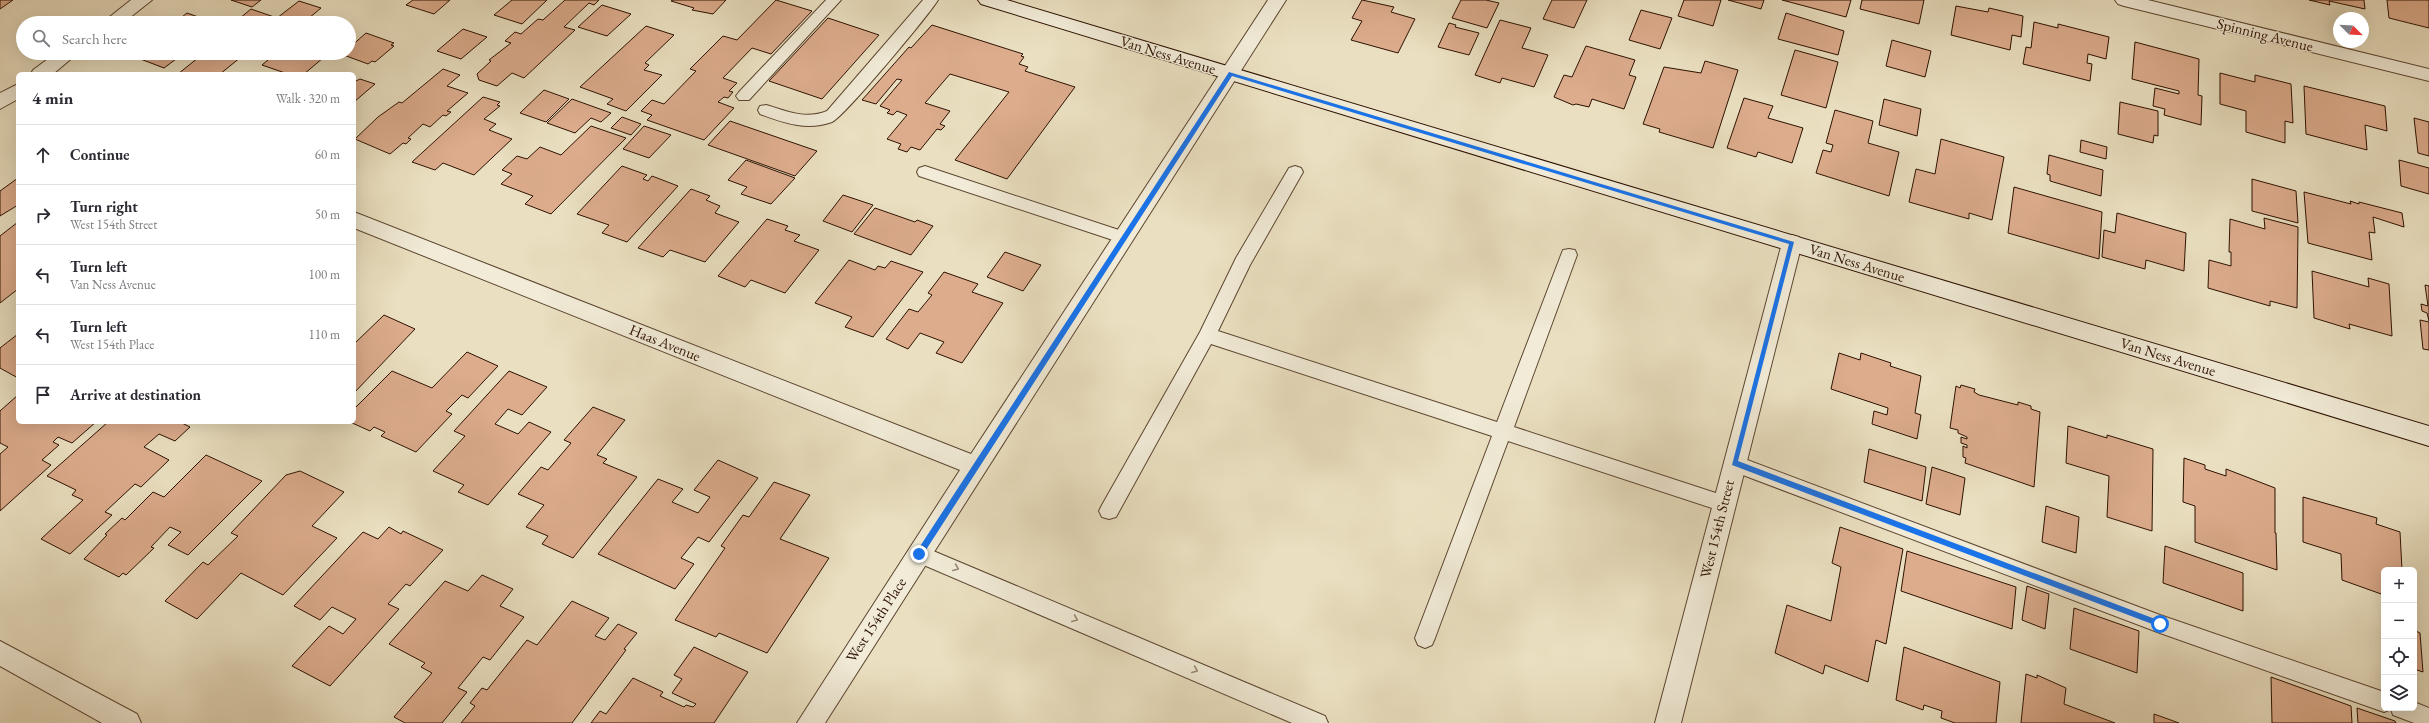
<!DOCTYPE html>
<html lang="en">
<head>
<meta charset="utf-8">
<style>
  :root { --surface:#fff; --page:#f7f7f7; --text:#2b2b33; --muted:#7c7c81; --line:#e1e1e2 }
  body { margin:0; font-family:"EB Garamond",serif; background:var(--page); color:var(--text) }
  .controls { position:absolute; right:12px; bottom:12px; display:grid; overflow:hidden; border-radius:6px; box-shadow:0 4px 16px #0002 }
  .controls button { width:36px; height:36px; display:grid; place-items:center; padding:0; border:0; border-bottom:1px solid var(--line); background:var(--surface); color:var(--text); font:20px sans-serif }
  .compass { position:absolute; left:2333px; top:12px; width:36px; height:36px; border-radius:50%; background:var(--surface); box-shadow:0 4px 16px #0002; rotate:114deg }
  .stop { position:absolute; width:12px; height:12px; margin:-9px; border:3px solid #1a73e8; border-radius:50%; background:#fff }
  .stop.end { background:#1a73e8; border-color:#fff; box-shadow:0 1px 4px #0008 }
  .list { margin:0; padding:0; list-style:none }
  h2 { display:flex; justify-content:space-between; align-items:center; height:52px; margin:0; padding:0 16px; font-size:17px }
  h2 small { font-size:13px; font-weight:400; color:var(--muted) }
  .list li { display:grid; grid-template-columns:26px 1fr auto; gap:12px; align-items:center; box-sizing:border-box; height:60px; padding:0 16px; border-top:1px solid var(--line) }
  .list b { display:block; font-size:15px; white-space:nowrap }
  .list p { margin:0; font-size:13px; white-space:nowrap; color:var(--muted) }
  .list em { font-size:13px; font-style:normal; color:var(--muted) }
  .icon { flex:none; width:22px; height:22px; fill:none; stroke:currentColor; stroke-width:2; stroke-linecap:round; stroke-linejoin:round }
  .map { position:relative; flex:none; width:2429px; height:723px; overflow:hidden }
  .search { position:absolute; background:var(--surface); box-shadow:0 4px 16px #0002; left:16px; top:16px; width:340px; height:44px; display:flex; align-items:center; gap:10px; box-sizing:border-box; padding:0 14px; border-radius:22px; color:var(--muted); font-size:15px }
  .panel { position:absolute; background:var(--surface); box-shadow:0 4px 16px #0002; left:16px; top:72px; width:340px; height:352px; border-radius:6px }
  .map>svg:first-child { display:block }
</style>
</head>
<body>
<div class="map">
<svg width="2429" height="723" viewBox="0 0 2429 723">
  <rect width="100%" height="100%" fill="#eae0c1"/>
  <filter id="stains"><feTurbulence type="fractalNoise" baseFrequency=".005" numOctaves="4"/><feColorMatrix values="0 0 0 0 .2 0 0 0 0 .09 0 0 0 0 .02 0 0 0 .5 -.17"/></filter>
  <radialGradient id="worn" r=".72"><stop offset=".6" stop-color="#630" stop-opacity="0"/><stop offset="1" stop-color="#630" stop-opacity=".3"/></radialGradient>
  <path fill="#dcac8d" stroke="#2d1100" d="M0,0h13l-13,9z
    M231,0h30l-9,7z
    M413,0h37l-16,14 -28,-9z
    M512,0h35l-25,24 -28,-9z
    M565,0h34l-5,5 -5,-2 -25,24 11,3 -51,48 -12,-5 -15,13 -18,-6 -2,-6 14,-13 -2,-1 22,-17 -6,-2 10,-9 6,2 17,-15 5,1z
    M673,0h53l-13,14 -21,-4 2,-2 -23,-7z
    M776,0l36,11 -41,43 -19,-6 -29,30 14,5 -8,8 4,1 -5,6 -4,-1 -6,5 16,6 -30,32 -57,-20 5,-5 -11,-4 11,-11 12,4 32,-33 -6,-2 33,-33 14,4z
    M1362,0l32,7 -3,5 24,7 -17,34 -47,-13 11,-19 -10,-3z
    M1461,0h25l13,3 -12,25 -35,-10z
    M1552,0h35l-13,28 -31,-9z
    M1684,0h37l-8,26 -35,-10z
    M1728,0h36l-3,9z
    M1782,0h69l-5,17z
    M1862,0h62l-5,24 -59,-15z
    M2309,0h55l1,9 -36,-8 1,4z
    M2387,0h42v28l-40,-10z
    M299,1l22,7 -18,15h-69l17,-14 26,9z
    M602,5l29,9 -24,22 -29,-9z
    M1956,6l32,6 1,-4 34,8 -2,21 -9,-2 -2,15 -59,-15z
    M1641,10l31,8 -12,31 -31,-9z
    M187,13l28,10h-46l5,-3 3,1z
    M1786,13l58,18 -6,24 -60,-16z
    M828,18l51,17 -57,64 -53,-18z
    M1500,20l31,8 -9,20 26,7 -14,32 -32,-9 -2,5 -25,-8z
    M2034,22l24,6v-4l51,13 -3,22 -18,-5 -1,9 5,1 -2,17 -67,-17 3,-17 5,1z
    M1449,23l7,2 -1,2 24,6 -10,22 -31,-8z
    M932,25l91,29 -2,2 3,1 -5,7 9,3 -3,4 50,16 -68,92 -52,-19 54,-68 -59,-18 -25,29 25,8 -10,13 5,2 -4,4 -4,-1 -17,21 -9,-3 -4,5 -9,-3 3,-5 -14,-5 20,-24 -10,-4 -4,4 -6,-2 3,-3 -10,-4 22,-26 -5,-1 -21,25 -14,-4 47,-53 2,1z
    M646,26l28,9 -29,28 4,2 -5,5 18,5 -36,36 -19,-7 6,-5 -33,-12z
    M463,29l24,8 -26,22 -24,-8z
    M366,33l28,10 -3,2 3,1 -19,16 -3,-1 -4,3 -27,-10 8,-1v-5z
    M1892,40l39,11 -6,26 -39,-11z
    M2135,42l64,17 -1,36 4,1 -1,29 -37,-10 1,-6 -12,-3 2,-18 24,6v-3l-47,-12z
    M1586,46l49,14 -6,15 7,2 -12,32 -32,-10 -3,8 -13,-3 -3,1 -19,-8 10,-22 8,2z
    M1795,50l43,12 -12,46 -45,-13z
    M132,53h52l-20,15 -34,-13z
    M204,53h42l-26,21h-42z
    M270,53h59l-25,21h-16l-26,-9 12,-10z
    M1705,61l33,9 -25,78 -54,-16 1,-3 -17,-5 21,-57 37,6z
    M443,69l17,6 -13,11 21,7 -21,18 4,1 -5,4 -3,-1 -13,12 -7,-3 -15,14 3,1 -5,5 -3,-1 -13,11 -35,-15 23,-22 21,-15 3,1z
    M2220,73l35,9v-7l36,9 2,39 -8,-2v22l-39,-11v-21l-26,-7z
    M360,79l15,5 -21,18v-20z
    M2304,86l81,20 2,25 -22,-6 2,25 -61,-16z
    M544,90l25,9 -23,23 -26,-9z
    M483,97l17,5 -3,3 3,1 -16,13 12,5 -7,6 23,9 -38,36 -31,-12 -8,7 -23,-8z
    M1744,98l29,8 -5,12 35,10 -11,35 -34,-11 -2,5 -29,-9z
    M572,99l39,14 -10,9 -10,-4 -16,15 -28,-10z
    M1884,99l37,10 -4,27 -38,-11z
    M2120,102l38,9v25l-4,-1 -1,8 -35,-9z
    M1835,110l38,11 -5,22 31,9 -10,44 -73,-23 7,-23 8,2 2,-7 -7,-2z
    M622,117l19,7 -10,11 -20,-7z
    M2414,118l15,4v34l-11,-3z
    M730,121l87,30 -22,25 -87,-31z
    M591,126l35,12 -75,76 -26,-10 8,-8 -32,-12 11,-10 -10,-4 15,-14 10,3 13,-12 21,8z
    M644,126l27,9 -22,23 -26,-9z
    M1941,139l63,18 -12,63 -23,-7v6l-60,-17 7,-33 19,5z
    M2081,140l26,7 -1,12 -26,-7z
    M2049,155l54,15 -2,26 -51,-15v-6l-3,-1z
    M746,160l49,18 -24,26 -30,-10 6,-7 -19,-7z
    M2399,160l30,8v26l-28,-8z
    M622,166l25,9 -4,4 5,2 4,-5 26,10 -51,56 -25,-9 7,-8 -32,-11z
    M18,178v27l-18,11v-25z
    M2252,179l44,12 2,32 -46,-12z
    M2014,187l88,25 -3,47 -91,-26z
    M691,189l19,7 -4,4 14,6 -5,7 24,9 -34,40 -35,-12 -7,7 -25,-9z
    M2304,192l47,12 -1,-3 9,3v-2l43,11 2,14 -31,-10 2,16 -6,-1 3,28 -64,-17z
    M843,195l30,10 -21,27 -29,-11z
    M875,208l40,14 2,-2 16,6 -22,29 -57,-21z
    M2117,213l69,20 -2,38 -38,-11 -1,9 -43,-12 2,-27 11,3z
    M2264,218l34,9 -1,81 -27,-7v5l-62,-18 1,-28 22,6v-14h-2l1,-33 35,10z
    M767,219l21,7 -3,4 15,5 -6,6 25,9 -34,43 -34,-13 -6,7 -27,-11z
    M18,222v67l-18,14v-67z
    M1005,252l36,13 -18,26 -36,-14z
    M849,260l26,10 3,-4 7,2 6,-7 32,11 -50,65 -28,-10 7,-10 -37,-14z
    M2312,271l57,16 -1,-9 21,6 3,52 -43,-12 1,5 -36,-11z
    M944,272l34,12 -6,8 31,11 -41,60 -26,-10 8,-11 -24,-9 -12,16 -22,-10 23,-30 9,3 14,-17 -4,-2z
    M2425,285l4,1v35l-2,-8 -5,-2 -1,-7 7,2z
    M384,315l31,14 -61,64v-49z
    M2420,320l9,2v28l-6,-1z
    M18,334v44l-18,-10v-20z
    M467,352l31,14 -30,32 -6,-3 -16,16 6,3 -36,38 -35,-16 4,-4 -11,-5 -4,4 -20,-9h4v-13l38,-38 40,17z
    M1839,353l21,7 1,-7 30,10 -1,3 31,10 -6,37 6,2 -4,24 -45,-15 2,-13 13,4 1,-7 -57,-19z
    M509,371l38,16 -25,28 -14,-6 -13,15 23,10 11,-12 22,10 -63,73 -30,-13 6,-7 -31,-14 32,-35 -11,-5z
    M1961,385l14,4 -1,3 5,3 39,10v-3l13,4v3l9,3 -6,75 -69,-24 1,-5 -3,-1v-11l4,2v-3l-6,-2v-6l6,2v-2l-9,-4v-3l-8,-2 6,-42 4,2z
    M18,395v27h78l-24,21 -14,-6 -5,5 6,3 -17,15 9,5 -51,46v-57l8,-7 -8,-4v-32z
    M593,407l32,13 -28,35 10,4 -4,4 34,14 -64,81 -31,-14 6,-8 -22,-9 18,-22 -26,-11 23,-27 7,3 23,-27 -7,-3z
    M108,422h72l10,5 -15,14 -16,-7 -15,13 25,13 -28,27 -6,-3 -30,28 7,3 -42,39 -29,-15 42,-39 -11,-5 4,-5 -29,-14z
    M2068,426l39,12v-3l46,14 -1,82 -45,-14 2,-41 -43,-13z
    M1869,449l57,18 -4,34 -58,-19z
    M206,455l56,26 -74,74 -20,-10 13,-13 -11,-5 -19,20 3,1 -28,27 -3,-2 -4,4 -35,-18 23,-24 -2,-1 17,-16 3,2 28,-28 11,5z
    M2184,458l21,7v4l21,7v-7l49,19v45h1l1,37 -82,-28v-36l-12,-4z
    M718,460l40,18 -49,64 -11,-5 -17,21 13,6 -19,25 -77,-35 60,-75 25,10 -11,13 26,11 12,-16 -16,-7z
    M1932,467l33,11 -5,37 -34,-11z
    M300,471l44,21 -32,34 25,12 -54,57 -42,-22 -44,46 -32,-18 38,-39 5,3 30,-29 -7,-3 55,-58z
    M774,482l36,13 -30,44 49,19 -62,95 -48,-20 -3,4 -41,-17 50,-72 -4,-2 22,-31 6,2z
    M2303,497l74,21 -1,6 24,8 2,38h-18v25l-42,-15 -1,-26 -38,-12z
    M2046,506l33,11 -3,36 -34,-11z
    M389,527l12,7 2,-3 40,19 -33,36 -4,-2 -18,20 11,5 -69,77 -38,-20 37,-40 14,8 13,-15 -24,-12 -12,13 -26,-14 69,-74 15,7z
    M1840,527l63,22 -17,95 -10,-4 -8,42 -43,-17 -2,9 -48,-21 12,-48 44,16 10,-54 -9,-4z
    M2165,546l78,27v38l-80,-28z
    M1907,551l109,36 -4,42 -111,-38z
    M482,575l31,14 -13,17 24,11 -34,43 -7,-3 -25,31 9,4 -25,31h-37l-11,-6 38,-44 -11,-6 4,-4 -36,-19 56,-63 23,10z
    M2027,586l22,8 -4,35 -23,-9z
    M572,601l37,17 -14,18 10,4 13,-16 19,9 -13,16 2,1 -54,73h-111l14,-17 -5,-3 12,-15 5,2 40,-50 10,5z
    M2074,608l65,23 -2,42 -67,-24z
    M2414,630l6,3 3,39 -9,-3z
    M694,647l54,25 -34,51h-123l9,-12 6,3 27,-36 30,14 -3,4 24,11 2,-2 7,2 3,-3 -24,-11 10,-14 -8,-4z
    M1904,647l96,35 -4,41h-41l-14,-5 1,-7 -18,-6 -1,5 -27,-10z
    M2026,674l11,4v-3l29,13 -2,16 51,19h-94z
    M2271,677l80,29 1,17h-80z
    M2357,708l38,13 1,2h-38z
    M2154,714l25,9h-25z"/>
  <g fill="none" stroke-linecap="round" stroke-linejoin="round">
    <defs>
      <path id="service" d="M826,0h15l-92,100h-10l-3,-4 3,-4z
        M923,0h15c-10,16 -94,117 -106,122 -25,9 -48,1 -72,-8l-2,-4 2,-4 6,-1c21,6 39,15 61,6z
        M925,166l206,68 2,4 -2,4 -6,2 -206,-68 -2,-4 2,-4z
        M1295,166l6,2 2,4 -53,93 -32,66 279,91 64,-167 2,-5 6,-1 6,1 2,5 -63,172 217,71 3,6 -3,6 -7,2 -216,-71 -73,197 -3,7 -7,3 -7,-3 -3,-7 77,-202 -281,-92 -95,173 -7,2 -7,-2 -3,-6 3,-6 98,-173 36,-74 53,-90z
        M1734,455l426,160 224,77v16h30v-6l15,6v15h-15l-21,-8 -2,-6 -7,3 -224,-79 -433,-164 -2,-6 2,-6z
        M919,545l406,171 3,7h-36l-380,-163 -3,-6 3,-6z"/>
      <path id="minor" d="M131,0h21l-29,23h-21z
        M1268,0h18l-461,723h-28l163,-253 -606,-242v-16l617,242z
        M2115,0h33l281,69v12l-305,-75 -6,-2z
        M56,53h22l-25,21h-22l2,-4z
        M18,84v15l-18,10v-16z
        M1792,235l7,2 3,6 -121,480h-26l127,-480 3,-6z
        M0,641l137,73 4,9h-39l-102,-57z"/>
      <path id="secondary" d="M978,0h29l1422,426v20l-1448,-442z"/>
    </defs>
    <use href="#service" stroke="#5c4530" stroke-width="2"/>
    <use href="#minor" stroke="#5c4530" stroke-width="2"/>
    <use href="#secondary" stroke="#2d1100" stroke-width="2"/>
    <use href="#service" fill="#f1ebd7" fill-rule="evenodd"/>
    <use href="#minor" fill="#f1ebd7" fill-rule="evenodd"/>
    <use href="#secondary" fill="#f1ebd7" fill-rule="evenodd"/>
  </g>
  <defs><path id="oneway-chevron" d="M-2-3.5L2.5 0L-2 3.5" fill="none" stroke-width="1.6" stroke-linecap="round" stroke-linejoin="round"/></defs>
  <g stroke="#998976">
    <use href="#oneway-chevron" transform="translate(956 568) rotate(22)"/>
    <use href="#oneway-chevron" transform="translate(1075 619) rotate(23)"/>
    <use href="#oneway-chevron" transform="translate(1195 670) rotate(23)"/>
  </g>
  <path fill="#1a73e8" d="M1229,72l565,170 -56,219 425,161v4l-3,1 -428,-162 57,-221 -557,-168 -310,480h-5v-5z"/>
  <g text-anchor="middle" stroke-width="3" stroke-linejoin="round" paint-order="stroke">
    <g font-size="15" fill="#2d1100" stroke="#f1ebd7">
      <text transform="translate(2265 35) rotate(14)" y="5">Spinning Avenue</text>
      <text transform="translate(1168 55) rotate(17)" y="5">Van Ness Avenue</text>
      <text transform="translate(1857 263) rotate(17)" y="5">Van Ness Avenue</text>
      <text transform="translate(665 343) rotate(22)" y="5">Haas Avenue</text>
      <text transform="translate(2168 357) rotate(17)" y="5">Van Ness Avenue</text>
      <text transform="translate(1717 529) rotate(-76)" y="5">West 154th Street</text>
      <text transform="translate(876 620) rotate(-57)" y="5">West 154th Place</text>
    </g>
  </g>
  <rect width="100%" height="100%" filter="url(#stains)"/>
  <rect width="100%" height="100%" fill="url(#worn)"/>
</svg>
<div class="controls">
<button>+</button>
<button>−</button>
<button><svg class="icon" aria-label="locate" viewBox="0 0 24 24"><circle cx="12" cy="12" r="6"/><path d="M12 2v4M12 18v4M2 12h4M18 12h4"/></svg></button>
<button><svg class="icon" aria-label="layers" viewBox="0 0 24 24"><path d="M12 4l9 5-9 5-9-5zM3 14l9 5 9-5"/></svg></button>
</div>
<svg class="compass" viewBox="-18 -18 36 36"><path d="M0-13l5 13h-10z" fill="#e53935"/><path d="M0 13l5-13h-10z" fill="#7c7c81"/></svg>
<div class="stop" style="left:2160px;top:624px"></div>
<div class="stop end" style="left:919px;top:554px"></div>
<div class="search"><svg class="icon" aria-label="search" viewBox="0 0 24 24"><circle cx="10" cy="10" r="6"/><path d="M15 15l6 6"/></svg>Search here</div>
<section class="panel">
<h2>4 min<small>Walk · 320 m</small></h2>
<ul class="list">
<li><svg class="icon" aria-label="ahead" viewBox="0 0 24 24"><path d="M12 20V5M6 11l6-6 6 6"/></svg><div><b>Continue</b></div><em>60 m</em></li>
<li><svg class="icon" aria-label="right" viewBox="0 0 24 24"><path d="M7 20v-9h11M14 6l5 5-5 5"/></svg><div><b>Turn right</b><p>West 154th Street</p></div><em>50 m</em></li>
<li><svg class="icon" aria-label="left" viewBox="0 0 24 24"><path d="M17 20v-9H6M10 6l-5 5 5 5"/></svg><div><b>Turn left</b><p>Van Ness Avenue</p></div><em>100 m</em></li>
<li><svg class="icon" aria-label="left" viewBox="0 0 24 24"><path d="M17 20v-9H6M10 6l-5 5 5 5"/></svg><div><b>Turn left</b><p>West 154th Place</p></div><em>110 m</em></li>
<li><svg class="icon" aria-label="arrive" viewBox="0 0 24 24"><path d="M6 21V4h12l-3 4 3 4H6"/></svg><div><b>Arrive at destination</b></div></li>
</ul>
</section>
</div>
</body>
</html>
